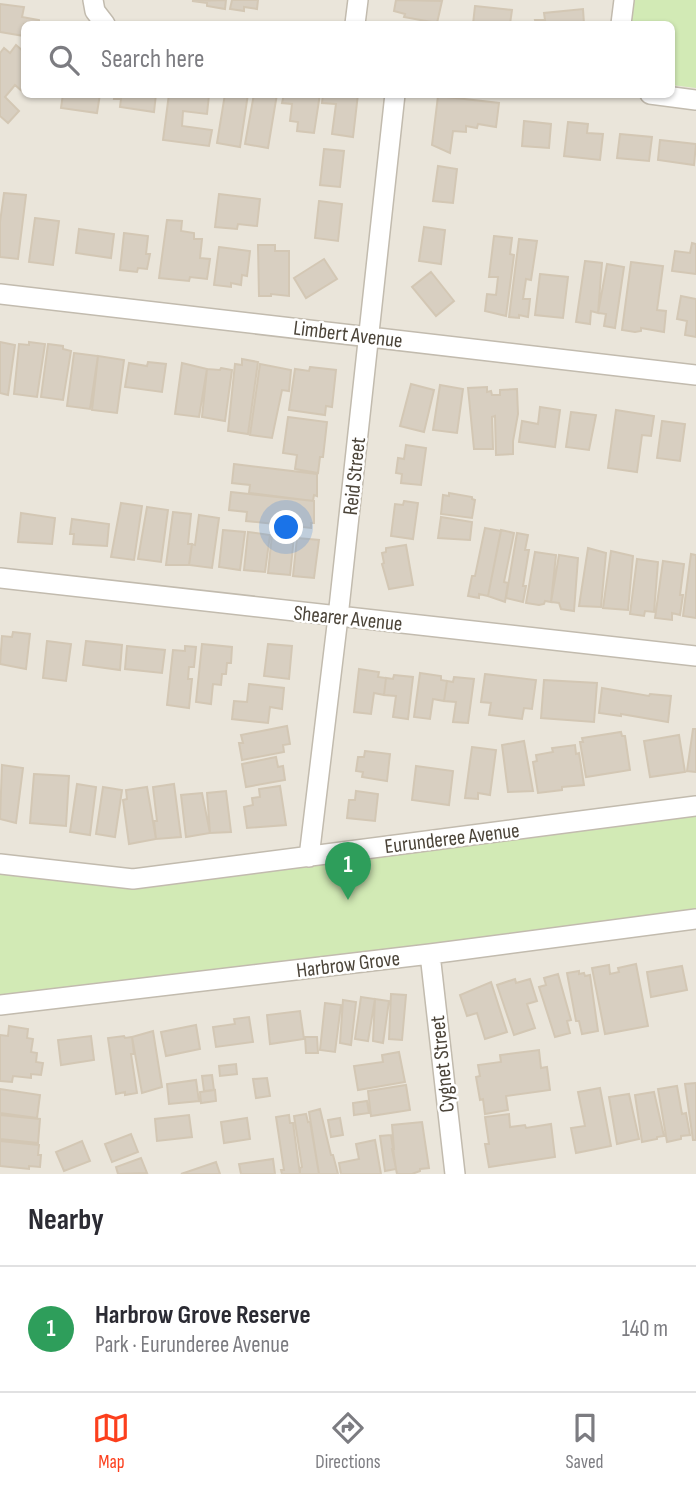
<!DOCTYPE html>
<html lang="en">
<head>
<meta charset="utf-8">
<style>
  :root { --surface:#fff; --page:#f7f7f7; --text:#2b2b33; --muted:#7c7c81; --line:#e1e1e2; --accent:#fc3f1d }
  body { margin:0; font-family:"Sofia Sans Condensed",sans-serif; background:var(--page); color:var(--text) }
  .you { position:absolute; left:287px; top:528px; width:24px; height:24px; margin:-18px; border:5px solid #fff; border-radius:50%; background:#1a73e8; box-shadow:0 0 0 10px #1a73e833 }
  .badge { display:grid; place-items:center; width:46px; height:46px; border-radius:50%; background:var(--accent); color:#fff; font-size:23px; font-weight:700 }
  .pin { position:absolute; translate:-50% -58px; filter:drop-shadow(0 2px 4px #0008) }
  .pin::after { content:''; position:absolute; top:37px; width:24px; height:21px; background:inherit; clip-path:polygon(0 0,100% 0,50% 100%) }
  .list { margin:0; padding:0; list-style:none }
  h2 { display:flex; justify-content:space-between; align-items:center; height:91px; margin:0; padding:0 28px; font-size:30px }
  h2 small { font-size:23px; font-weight:400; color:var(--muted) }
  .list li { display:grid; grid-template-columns:46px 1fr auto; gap:21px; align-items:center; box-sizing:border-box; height:126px; padding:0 28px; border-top:2px solid var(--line) }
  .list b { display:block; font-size:26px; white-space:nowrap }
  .list p { margin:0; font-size:23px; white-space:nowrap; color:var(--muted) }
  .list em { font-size:23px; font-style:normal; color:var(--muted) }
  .icon { flex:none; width:38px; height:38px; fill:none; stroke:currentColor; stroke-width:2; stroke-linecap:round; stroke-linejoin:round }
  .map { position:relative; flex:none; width:696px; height:1174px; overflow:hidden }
  .search { position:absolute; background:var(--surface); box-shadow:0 2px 5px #0004; left:21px; right:21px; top:21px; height:77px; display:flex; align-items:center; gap:18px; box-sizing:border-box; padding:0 24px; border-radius:10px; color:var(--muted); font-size:26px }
  .sheet { height:217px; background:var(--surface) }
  nav { display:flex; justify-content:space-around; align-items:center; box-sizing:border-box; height:98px; border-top:2px solid var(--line); background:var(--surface); font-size:19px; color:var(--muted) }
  nav a { display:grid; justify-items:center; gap:4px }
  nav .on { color:var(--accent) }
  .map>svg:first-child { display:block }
</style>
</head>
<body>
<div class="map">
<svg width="696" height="1174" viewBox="0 0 696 1174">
  <rect width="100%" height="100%" fill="#f6f3ec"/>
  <path fill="#eae5da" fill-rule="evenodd" d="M0,0h696v1174h-696zM24,24h648v70h-648z"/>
  <path fill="#d2eab5" d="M629,0h67v88l-24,-3v-61h-46z
    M696,811v101l-696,86v-129l132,18z"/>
  <path fill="#d8cfc1" stroke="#d3c7b4" stroke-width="2" d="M226,0l-1,9 -18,-3v-3l-15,-2z
    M232,0h26l-1,9 -13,-2v4l-14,-2z
    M396,0l46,1 -5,22 -33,-6 1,-3 -11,-3z
    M0,4l24,3 -2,10 17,3v4h-15v12l-24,-4z
    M475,6l37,4 -2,14h-37z
    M583,9l1,15h-48l-1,-4h10l-1,-7z
    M16,45l8,7v41l-9,-8 -10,12 14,14 -11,12 -8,-7v-63l4,-5 6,5z
    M63,94h37l-3,19 -36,-5z
    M115,94h41l-2,18 -34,-5 1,-8h-7z
    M169,94l40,1 -2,19 -24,-3 -1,15 30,4 -3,16 -46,-6z
    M225,94h23l-8,53 -23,-4z
    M254,94h23l-9,54 -23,-4z
    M284,94h36l-6,39 -17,-2 1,-9 -8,-1 2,-17 -10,-1z
    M323,94h35l-5,43 -21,-3 4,-30 -14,-1z
    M438,96l61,7 -3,24 -18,-3 -1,4 -11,-2v6l-13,-1 -3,22 -18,-8z
    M524,121l27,3 -2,24 -27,-2z
    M568,122l20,2 -1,9 16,1 -3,26 -36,-4z
    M620,134l32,3 -3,24 -32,-3z
    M660,140l36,4 -2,21 -36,-5z
    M324,149l20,2 -4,36 -20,-2z
    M438,166l19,3 -4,34 -20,-2z
    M4,193l22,2 -8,64 -18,-2v-35z
    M219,194l41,5 -3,27 -19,-2 -1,5 -22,-2z
    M319,201l23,3 -4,37 -23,-3z
    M35,218l24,3 -6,44 -24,-3z
    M167,220l15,1 -1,10 13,2v6h8l-2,19 10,1 -3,20 -17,-2 -1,4 -30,-3z
    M424,227l21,3 -4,34 -22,-3z
    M79,229l35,5 -3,24 -35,-5z
    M124,233l24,3 -2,18h4l-3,15 -9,-1 -1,4 -17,-2z
    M494,236l18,2 -2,16 4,1 -8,61 -21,-5 2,-17 9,1 2,-18h-9z
    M519,239l18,2 -6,39 -5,-1 -3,20h7l-2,18 -9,-2v3l-10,-1z
    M692,243l4,1v30l-24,-3 3,-20 15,2z
    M258,245h17v6h14v45l-18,-2v2h-12z
    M219,247l31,4 -3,25 -5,-1 -1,10 -10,-2v4l-17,-2z
    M324,259l13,20 -31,19 -12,-20z
    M585,261l17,2 -4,50 -7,-2 -1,13 -14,-2z
    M631,262l32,4 -6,44 9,1 -2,21 -23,-4v3l-6,1 -13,-2z
    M607,264l17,3 -9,61 -11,-2 2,-12 -8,-1z
    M431,272l23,29 -18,15 -24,-29z
    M540,274l28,3 -5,41 -28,-3z
    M681,296l15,3v38l-11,-2 2,-14 -10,-2z
    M0,342l15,3 -7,50 -8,-2z
    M29,342l16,2 -8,53 -23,-3 5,-50 10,1z
    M48,344l15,2v3l8,2 -8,49 -22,-3z
    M74,353l24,3 -8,53 -23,-3z
    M98,356l26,4 -7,53 -25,-3z
    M242,359l16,3 -10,72 -20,-3 7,-67 7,1z
    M148,362l18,2 -4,28 -37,-5 4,-24 18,3z
    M182,363l25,6 -8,48 -24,-3z
    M260,364l31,6 -2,21 -7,-1 -10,48 -22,-3z
    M310,367l26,3 -4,37 -6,-1 -1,9 -36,-5 6,-41 14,2z
    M221,368l11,2 -7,51 -23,-4 5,-48 13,1z
    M411,384l23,6 -10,42 -24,-6z
    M440,385l23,4 -6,44 -24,-3z
    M487,387v5l4,-1 1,4h8v-5l17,-1 1,25 -5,27v13l-17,1 -1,-39 -3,1 1,32h-19l-6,-61z
    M540,407l20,3 -5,37 -36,-5 3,-21 16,3z
    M616,410l38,6 -3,20 -9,-1 -5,37 -29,-4z
    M571,412l25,3 -7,35 -23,-3z
    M288,417l39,5 -4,35h-3l-2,16 -23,-4 2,-14 -14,-2z
    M662,421l23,3 -5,37 -23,-3z
    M406,445l20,3 -5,37 -20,-2 1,-9 -6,-1 2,-15 6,1z
    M234,464l83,10v22l-3,-1 -1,6 -64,-8 1,-8 -18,-2z
    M231,492l83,9v22h-3v5l-65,-7 1,-9 -18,-2z
    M449,493l23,4v2l3,1 -3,18 -31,-4 2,-19 6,1z
    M404,501l14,2 -5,36 -22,-3 4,-32 8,1z
    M121,503l21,3 -8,54 -23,-3z
    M147,507l21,3 -7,52 -23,-3z
    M173,512l18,2 -3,30h4l-3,21h-23z
    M21,513l34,5 -3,26 -34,-2z
    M199,515l20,3 -7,50 -23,-3 3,-21 3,1z
    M441,517l31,5 -2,18 -32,-2z
    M72,519l37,5 -2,22 -34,-2 1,-10h-4z
    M485,528l16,3 -13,65 -9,-2v4l-11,-2 4,-20h3z
    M223,530l22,2 -5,38 -21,-3z
    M501,530l13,3 -10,49 4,1 -3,19 -17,-6z
    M248,532l22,3 -5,37 -21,-2z
    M517,533l11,2 -3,15h4l-6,36h3l-3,16 -17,-4z
    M272,535l22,2 -4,38 -22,-2z
    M297,538l22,2 -5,38 -21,-2z
    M406,545l7,40 -24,4 -7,-25 2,-1 -2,-10 4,-1v-4z
    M588,548l18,5 -5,54 -22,-1z
    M611,551l22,5 -5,54 -25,-2z
    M535,552l21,3 -5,47 -6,-1 -1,3 -5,1 -13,-2z
    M691,554l5,1v63l-13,-2z
    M559,555l19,3 -4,53 -13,-2 -2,-6 -8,-1z
    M637,559l21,3 -4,50 -9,-1 -1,5 -14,-2z
    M663,561l21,3 -4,31h3l-3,20 -8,-2v7l-17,-2z
    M13,632l17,2 -4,35 -26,-5 2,-28 10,1z
    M47,641l24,3 -5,37 -23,-3z
    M86,641l36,4 -2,25 -37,-5z
    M202,644l30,3 -1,16h-4l-1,11h-4l-1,11 -8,-1 -2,20 -15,-2z
    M268,644l24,2 -3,33 -25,-3z
    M127,646l38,4 -3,23 -37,-4z
    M185,646l11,1 -2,20h-5l-1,12h4l-3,29 -22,-3 6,-55 12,1z
    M359,669l20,3 -1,5 8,1 -2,17 -10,-2 -3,21 -17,-2z
    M420,673l21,3v4l6,1 -3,20 -11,-2 -3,20 -16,-2z
    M485,674l51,6 -4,29 -8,-1 -2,11 -33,-4 2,-12 -10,-1z
    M394,675l19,2 -5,42 -15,-2 3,-21 -12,-1 2,-17 7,1z
    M454,677l20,2 -6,44 -15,-1 3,-20 -12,-1 3,-20 6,1z
    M544,680l53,3 -3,39 -53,-4z
    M249,684l35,4 -2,21 -12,-2 -2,16 -36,-4 2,-18 13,1z
    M602,688l47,8 1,-2 21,2 -3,26 -47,-8v2l-22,-3z
    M287,726l3,18 -7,1 1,7 -42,8 -3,-17h4l-2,-8z
    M693,729h3v43l-9,-1z
    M621,732l1,4h3l5,34 -44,7 -6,-35h3l-1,-4z
    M679,735l6,37 -35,5 -6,-36z
    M524,741l9,50 -25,1 -6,-47z
    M575,745l1,9 3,-1 5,32 -22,2v3l-24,3 -5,-31 4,-1 -1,-6 17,-3 -1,-4z
    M472,747l24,3 -6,45 -12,-2v6l-13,-1z
    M365,751l25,3 -3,27 -25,-4 1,-5 -7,-1 2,-14h6z
    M276,757l2,10 5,-1 2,14 -39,7 -4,-23z
    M2,765l21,3 -7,55 -16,-4z
    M416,766l37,5 -4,34 -37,-5z
    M34,774l35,2 -3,50 -36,-3z
    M77,784l19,3 -6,48 -20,-3z
    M174,784l7,53 -25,2 -2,-18h3l-4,-34z
    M280,786l6,39 -39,3 -3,-21 9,-2 -1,-7 8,-1 -1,-8z
    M103,787l19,3 -7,47 -19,-3z
    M147,787l9,52 -27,5 -6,-44 4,-1 -1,-9z
    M226,791l5,41 -21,1 -3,-40z
    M356,791l22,3 -3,27 -28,-3 2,-18h6z
    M202,793l8,40 -24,4 -5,-42z
    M636,964l12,62 -43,8 -13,-66 17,-3 1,9 9,-2 -1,-4z
    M682,966l5,24 -36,7 -4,-25z
    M579,971v3l5,-1 1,3 5,-1 8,56 -16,3 -3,-13h-3l-9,-48z
    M558,974l13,46 -4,1 3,12 -15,4 -16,-50 7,-2 -2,-7z
    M515,979l1,4 14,-4 7,22 -10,3 8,24 -21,7 -17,-50z
    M491,982l16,50 -22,7 -8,-26 -10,3 -7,-21z
    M391,994l15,1 -4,45 -13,-1z
    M361,997l14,2 -7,42 -13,-2z
    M375,999l14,2 -6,42 -10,-2z
    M343,1000l13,2 -5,43 -11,-2z
    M325,1003l16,2 -6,47 -15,-2z
    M300,1011l4,28 -34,5 -3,-29z
    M249,1017l4,25 -37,5 -3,-20 22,-3 -1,-5z
    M196,1025l4,24 -34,7 -5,-24z
    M9,1026l19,3 -1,9 6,1 -2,13 6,1 -1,9 7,1 -2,12 -10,-1v4l-18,-2 -1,6 -12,-1v-46l8,1z
    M153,1031l9,56 -20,6 -10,-56z
    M91,1036l3,24 -33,5 -3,-25z
    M124,1036l1,2 7,-1 2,17h-3l6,39 -12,2v-3l-9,2 -8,-56z
    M305,1037h12l1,16h-12z
    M539,1050l2,18 6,-1 3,23 -44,6 2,14 -23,4 -2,-15 -3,1 -4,-23 4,-1 -2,-11 23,-3 -1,-7z
    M399,1052l6,30 -47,8 -4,-24 29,-4 -1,-7z
    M236,1064l1,10 -17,2 -1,-10z
    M212,1075l2,15 -10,1 -2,-15z
    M267,1078l3,18 -14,2 -3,-19z
    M196,1080l3,21 -30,3 -2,-20z
    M696,1083v57h-3l-8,-56z
    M406,1085l4,25 -39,6 -3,-25z
    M677,1086l5,28 4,-1 4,22 -9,1v3l-14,3 -9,-53z
    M600,1088l11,58 -35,7 -5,-25 14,-2 -7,-34z
    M0,1089l40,6 -3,23 -37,-5z
    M215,1090l1,11 -15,2 -1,-11z
    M654,1092l10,44 -7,1v2l-15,3 -7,-47z
    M629,1094l10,45 -22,5 -8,-47z
    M367,1101l2,12 -15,2 -1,-12z
    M320,1109l11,46h2l5,19h-19l-10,-62z
    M306,1114l2,8 2,-1 9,53h-19v-6l2,-1 -8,-51z
    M509,1114l1,13 15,-2 1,3 25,-4 4,33 -66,10 -4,-23h4l-4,-27z
    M0,1115l40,4 -2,24 -38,-4z
    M189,1115l3,22 -35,4 -2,-22z
    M289,1115l1,8h3l7,51h-18l-1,-4h3l-8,-53z
    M247,1118l3,21 -26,4 -3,-21z
    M340,1118l3,17 -12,2 -3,-17z
    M422,1122l7,46 -9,1v2l-8,3h-15l-5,-25h2l-2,-24z
    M131,1134l7,18 -26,10 -7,-18z
    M391,1135l5,34 -11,2 -5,-35z
    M375,1140l6,34h-40l-2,-11 20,-4 -3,-15z
    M0,1141l39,4 -1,10h3l-1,12 -11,-1v3l-29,-3z
    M82,1141l8,20 -26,10 -8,-19z
    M141,1158l6,15 -29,1 -2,-7z
    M273,1159l2,15h-34l-2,-10z
    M216,1162l4,12h-39z"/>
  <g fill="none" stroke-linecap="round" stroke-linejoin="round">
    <defs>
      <path id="minor" d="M93,0l2,11 10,13
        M355,24l3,-24
        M621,24l3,-24
        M650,94l46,6
        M0,294l696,81
        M0,578l696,78
        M309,857l29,-240 57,-523
        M0,864l133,15 563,-73
        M430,954l25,220
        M0,1005l430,-51 266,-35"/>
    </defs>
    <use href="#minor" stroke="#c2bbae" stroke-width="22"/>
    <use href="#minor" stroke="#fff" stroke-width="19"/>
  </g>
  <g text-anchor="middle" stroke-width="5" stroke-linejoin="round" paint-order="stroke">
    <g font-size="21" fill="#4b4439" stroke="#fff">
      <text transform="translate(348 334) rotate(7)" y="7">Limbert Avenue</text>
      <text transform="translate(354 476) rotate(-84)" y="7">Reid Street</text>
      <text transform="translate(348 618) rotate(6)" y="7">Shearer Avenue</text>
      <text transform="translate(452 838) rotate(-7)" y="7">Eurunderee Avenue</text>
      <text transform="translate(348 964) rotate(-7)" y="7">Harbrow Grove</text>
      <text transform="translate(442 1064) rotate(-96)" y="7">Cygnet Street</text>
    </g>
  </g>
</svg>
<div class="you"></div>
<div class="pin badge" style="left:348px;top:900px;background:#2e9e5b">1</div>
<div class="search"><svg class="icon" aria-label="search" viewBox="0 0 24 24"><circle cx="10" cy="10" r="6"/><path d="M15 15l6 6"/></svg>Search here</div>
</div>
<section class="sheet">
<h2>Nearby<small></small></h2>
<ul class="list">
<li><span class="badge" style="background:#2e9e5b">1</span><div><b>Harbrow Grove Reserve</b><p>Park · Eurunderee Avenue</p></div><em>140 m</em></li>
</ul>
</section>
<nav>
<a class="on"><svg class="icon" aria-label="map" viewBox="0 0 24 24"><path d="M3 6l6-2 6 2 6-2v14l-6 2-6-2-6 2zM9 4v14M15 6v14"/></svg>Map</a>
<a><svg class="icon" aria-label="directions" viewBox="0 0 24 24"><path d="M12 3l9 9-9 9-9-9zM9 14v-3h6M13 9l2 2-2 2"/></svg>Directions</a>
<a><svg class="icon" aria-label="saved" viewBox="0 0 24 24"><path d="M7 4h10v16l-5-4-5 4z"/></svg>Saved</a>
</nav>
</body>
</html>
